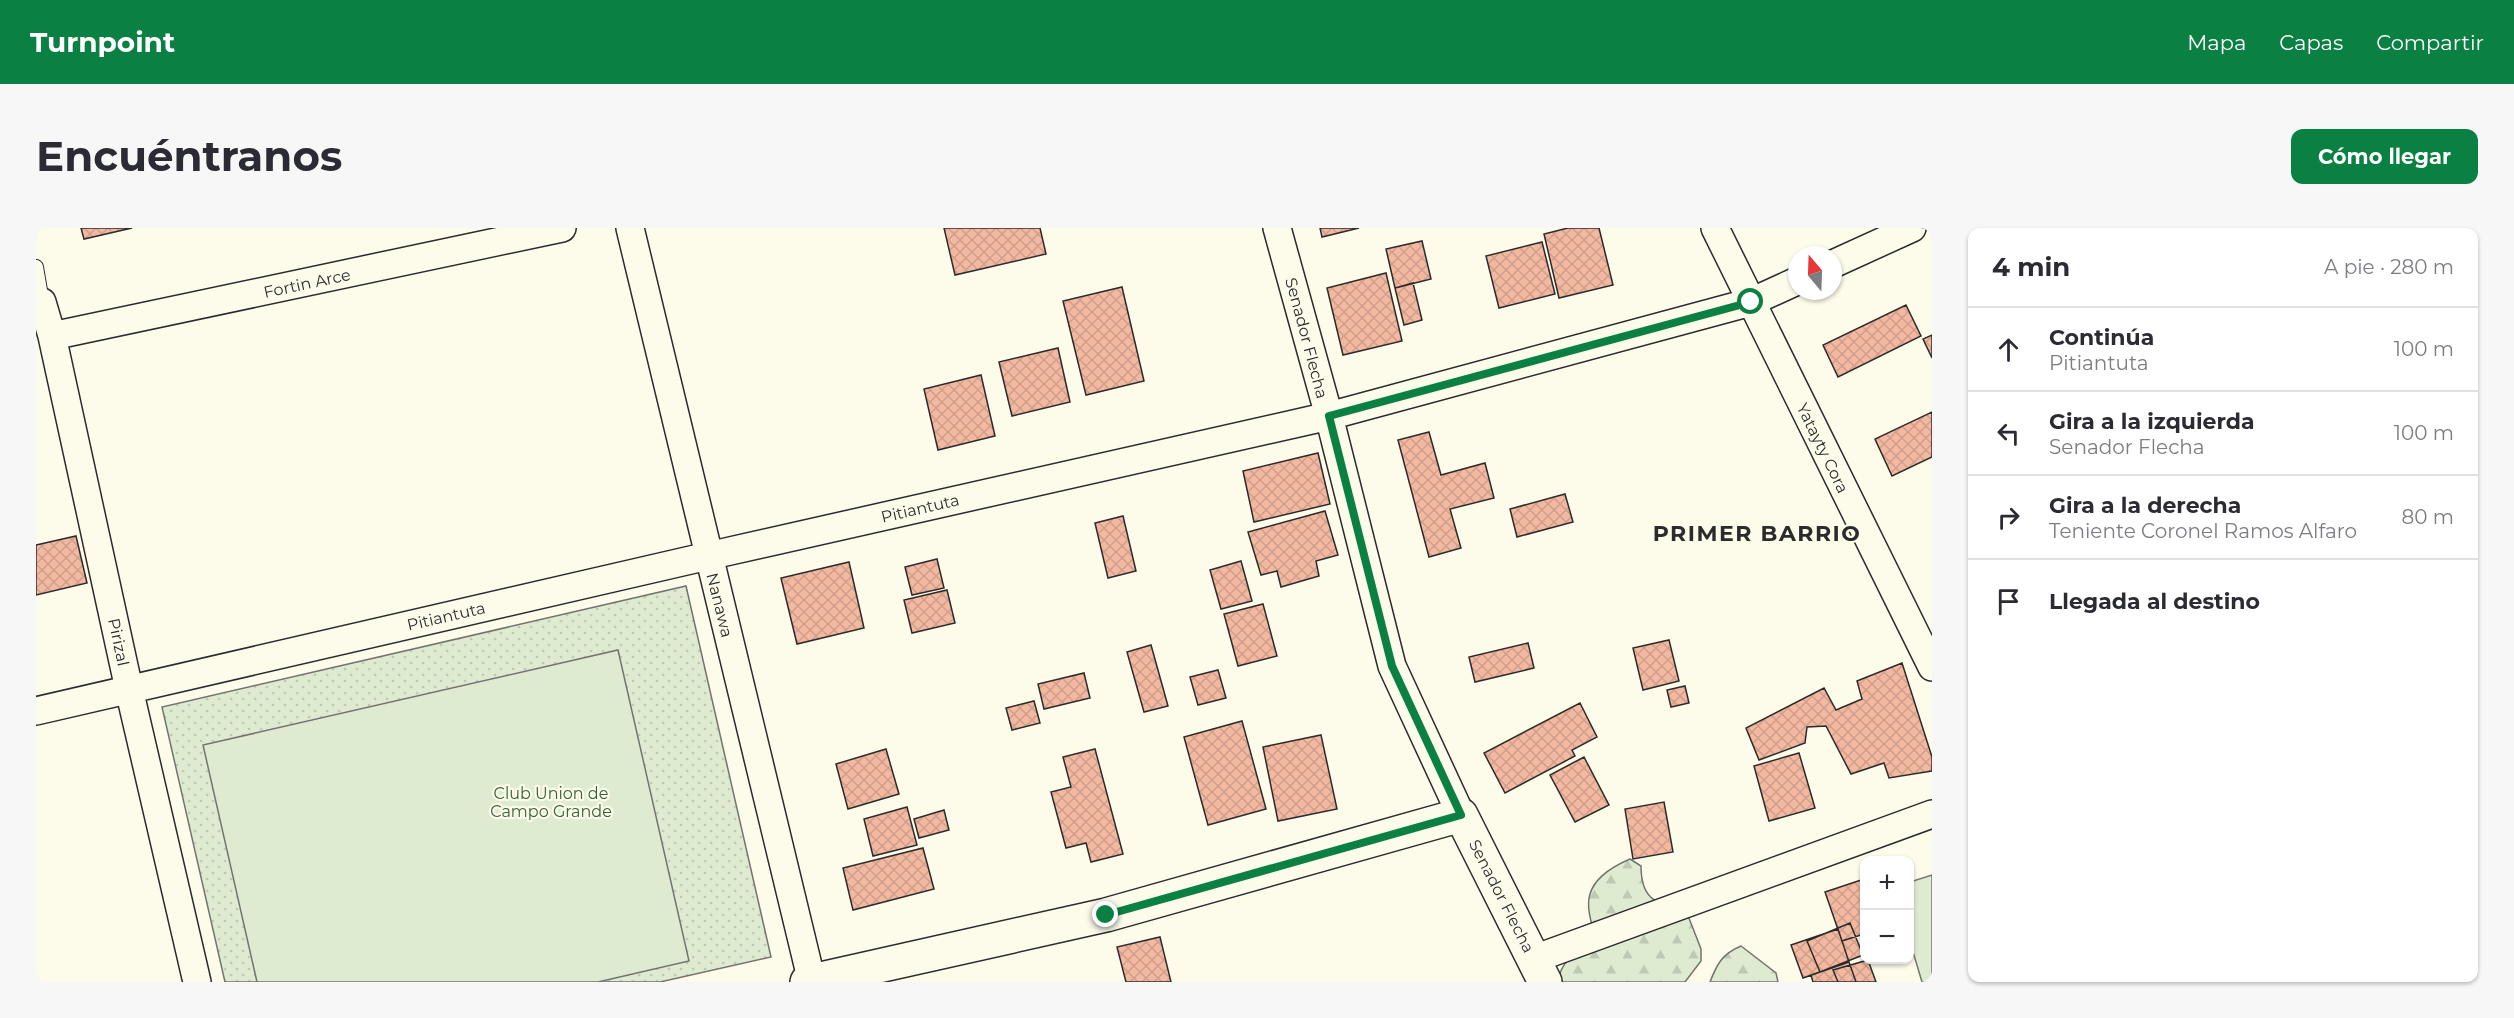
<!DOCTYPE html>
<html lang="es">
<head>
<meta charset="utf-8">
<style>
  :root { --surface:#fff; --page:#f7f7f7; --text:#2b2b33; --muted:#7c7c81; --line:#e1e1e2; --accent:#0b8043 }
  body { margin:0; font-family:Montserrat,sans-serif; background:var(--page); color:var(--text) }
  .controls { position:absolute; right:18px; bottom:18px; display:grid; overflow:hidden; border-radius:12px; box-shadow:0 2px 4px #0004 }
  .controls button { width:54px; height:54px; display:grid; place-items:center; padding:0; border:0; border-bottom:2px solid var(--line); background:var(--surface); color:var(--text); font:30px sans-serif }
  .compass { position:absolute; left:1752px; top:18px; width:54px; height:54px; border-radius:50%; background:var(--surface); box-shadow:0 2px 4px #0004; rotate:341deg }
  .stop { position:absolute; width:18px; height:18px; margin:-14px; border:4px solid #0b8043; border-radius:50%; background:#fff }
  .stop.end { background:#0b8043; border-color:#fff; box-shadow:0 2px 6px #0008 }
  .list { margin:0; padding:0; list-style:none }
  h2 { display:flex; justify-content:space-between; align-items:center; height:78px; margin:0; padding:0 24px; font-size:26px }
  h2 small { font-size:20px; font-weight:400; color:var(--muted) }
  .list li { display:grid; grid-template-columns:39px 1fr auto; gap:18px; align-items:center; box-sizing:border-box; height:84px; padding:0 24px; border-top:2px solid var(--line) }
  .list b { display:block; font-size:22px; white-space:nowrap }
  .list p { margin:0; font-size:20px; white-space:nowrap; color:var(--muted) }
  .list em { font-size:20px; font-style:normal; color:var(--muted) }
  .icon { flex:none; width:33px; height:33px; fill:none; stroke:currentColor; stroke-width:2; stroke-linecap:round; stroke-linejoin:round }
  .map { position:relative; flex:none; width:1896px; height:754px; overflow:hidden; border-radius:12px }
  header { display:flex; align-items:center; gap:36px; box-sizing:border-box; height:84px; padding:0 30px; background:var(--accent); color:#fff }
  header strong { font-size:28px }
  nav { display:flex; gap:33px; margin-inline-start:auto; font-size:21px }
  .intro { display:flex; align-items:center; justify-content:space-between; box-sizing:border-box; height:144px; padding:0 36px }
  h1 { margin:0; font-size:42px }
  .button { padding:15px 27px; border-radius:12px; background:var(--accent); color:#fff; font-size:21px; font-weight:700 }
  main { display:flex; gap:36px; padding:0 36px }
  aside { flex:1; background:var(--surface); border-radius:12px; box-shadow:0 2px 4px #0004 }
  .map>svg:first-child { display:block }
</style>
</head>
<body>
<header>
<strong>Turnpoint</strong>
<nav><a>Mapa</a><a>Capas</a><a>Compartir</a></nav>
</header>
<div class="intro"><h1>Encuéntranos</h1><a class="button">Cómo llegar</a></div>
<main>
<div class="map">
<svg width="1896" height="754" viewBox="0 0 1896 754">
  <defs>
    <pattern id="grass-dots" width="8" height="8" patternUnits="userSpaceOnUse" patternTransform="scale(1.5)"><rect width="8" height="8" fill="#deebd1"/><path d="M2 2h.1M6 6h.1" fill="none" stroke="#bfcab4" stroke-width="1.8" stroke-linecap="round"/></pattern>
    <pattern id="forest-firs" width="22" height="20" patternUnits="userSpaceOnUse" patternTransform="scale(1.5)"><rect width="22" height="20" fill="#deebd1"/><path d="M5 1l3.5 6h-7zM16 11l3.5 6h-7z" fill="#bfcab4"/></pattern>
    <pattern id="building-cross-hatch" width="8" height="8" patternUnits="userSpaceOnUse" patternTransform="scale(1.5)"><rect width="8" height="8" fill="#f2b8a0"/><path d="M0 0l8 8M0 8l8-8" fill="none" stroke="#d09e8a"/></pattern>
  </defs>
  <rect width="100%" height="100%" fill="#fdfbea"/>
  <path fill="url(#grass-dots)" stroke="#74746e" stroke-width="1.5" d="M650,358l85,371 -111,25h-435l-63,-275z"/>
  <path fill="url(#forest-firs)" stroke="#74746e" stroke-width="1.5" d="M1594,631l11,7c0,35 16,37 46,47l14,36v12l-16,21h-128c10,-35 20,-19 44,-34 -20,-43 -20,-68 29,-89z
    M1705,718l35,27 2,9h-68c7,-18 12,-28 31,-36z"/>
  <path fill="#deebd1" stroke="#74746e" stroke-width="1.5" d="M582,422l71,311 -91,21h-341l-54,-237z
    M1896,647v107h-10l-12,-40v-60z"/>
  <path fill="url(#building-cross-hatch)" stroke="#2b2b2b" stroke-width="1.5" d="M45,0h51l-48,11z
    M908,0h96l6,26 -91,21z
    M1284,0h39l-37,9z
    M1532,0h31l14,57 -54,13 -15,-64z
    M1386,13l9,38 -36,9 -9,-39z
    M1506,14l13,52 -56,14 -13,-52z
    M1350,45l16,68 -59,14 -16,-67z
    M1377,55l9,37 -18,5 -9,-37z
    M1086,59l22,94 -58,14 -23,-94z
    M1870,77l15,31 -83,41 -15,-32z
    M1896,107v23l-9,-19z
    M1022,120l12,54 -58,14 -13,-54z
    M945,147l14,61 -57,14 -14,-61z
    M1896,184v45l-40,19 -17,-37z
    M1393,204l12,43 44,-12 9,35 -44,11 11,39 -32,9 -31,-117z
    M1282,225l12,51 -76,18 -11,-51z
    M1529,266l8,28 -56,15 -7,-28z
    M1289,283l13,44 -22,6 3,15 -38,11 -4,-16 -16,4 -13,-43z
    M1087,288l13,55 -28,7 -13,-55z
    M40,308l11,47 -51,12v-50z
    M901,331l7,29 -32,7 -7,-28z
    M1205,333l11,40 -31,8 -11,-39z
    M813,334l15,66 -67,16 -16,-66z
    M911,362l8,33 -43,10 -8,-33z
    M1227,376l14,52 -39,10 -14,-52z
    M1633,412l10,41 -36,9 -10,-42z
    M1492,415l6,25 -59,14 -6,-25z
    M1115,417l17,61 -24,6 -17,-60z
    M1866,435l30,94v14l-43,7 -5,-15 -33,11 -25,-48 -19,1 -2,16 -46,17 -13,-32 78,-40 12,22 26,-11 -5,-18z
    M1182,442l8,28 -28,7 -8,-28z
    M1048,445l6,25 -46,11 -6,-25z
    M1649,458l4,17 -18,4 -4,-17z
    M998,473l6,22 -28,7 -6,-22z
    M1544,475l17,34 -25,13 3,6 -70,37 -21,-40z
    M1206,493l24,88 -58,16 -24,-88z
    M1285,507l16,74 -59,12 -15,-74z
    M850,521l13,45 -51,15 -12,-45z
    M1059,521l28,105 -32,8 -5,-19 -20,5 -15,-56 20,-5 -8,-30z
    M1763,525l16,55 -46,13 -15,-55z
    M1548,529l25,48 -34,17 -25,-47z
    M1628,574l9,50 -40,7 -8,-50z
    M871,579l10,38 -44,11 -9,-37z
    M908,582l5,20 -30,8 -5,-19z
    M887,620l11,41 -81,21 -10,-42z
    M1828,651v55l-22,7 -17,-49z
    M1814,695l13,32 -43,17 -13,-31z
    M1802,701l11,33 -46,16 -12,-33z
    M1124,709l11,45h-45l-9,-35z
    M1832,732l8,22h-38l-5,-12z
    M1813,734l7,20h-43l-2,-7z"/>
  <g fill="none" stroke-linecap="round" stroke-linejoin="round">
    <defs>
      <path id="lane" d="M0,39l6,35"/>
      <path id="street" d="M594,0l182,754
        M1241,0l52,188 63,250 69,149
        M1679,0l217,439
        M1797,36l79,-36
        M0,76l6,-2 10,34 77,353 68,293
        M16,108l510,-108
        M0,483l672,-155 621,-140 422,-114 46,-21
        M1498,731l398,-145"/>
      <path id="secondary" d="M771,754l299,-67 355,-100 84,167"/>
    </defs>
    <use href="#lane" stroke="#2b2b2b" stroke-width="16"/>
    <use href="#street" stroke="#2b2b2b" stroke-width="30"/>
    <use href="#secondary" stroke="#2b2b2b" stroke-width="36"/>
    <use href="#lane" stroke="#fdfbea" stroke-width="14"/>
    <use href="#street" stroke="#fdfbea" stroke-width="27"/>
    <use href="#secondary" stroke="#fdfbea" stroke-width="33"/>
  </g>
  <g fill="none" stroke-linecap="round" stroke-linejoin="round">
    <path stroke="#0b8043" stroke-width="8" d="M1070,687l355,-100 -69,-149 -63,-250 422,-114"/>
  </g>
  <g text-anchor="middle" stroke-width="4.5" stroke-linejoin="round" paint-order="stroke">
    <g font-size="16" fill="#2b2b2b" stroke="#fdfbea">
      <text transform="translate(271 55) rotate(-12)" y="6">Fortin Arce</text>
      <text transform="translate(1271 110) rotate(75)" y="6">Senador Flecha</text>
      <text transform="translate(1787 220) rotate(64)" y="6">Yatayty Cora</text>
      <text transform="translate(884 280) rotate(-13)" y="6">Pitiantuta</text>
      <text transform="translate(684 377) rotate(76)" y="6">Nanawa</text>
      <text transform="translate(410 388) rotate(-13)" y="6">Pitiantuta</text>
      <text transform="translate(83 414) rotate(78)" y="6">Pirizal</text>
      <text transform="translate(1466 668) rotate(63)" y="6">Senador Flecha</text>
    </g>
    <g font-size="16" fill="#34623c" stroke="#fdfbea">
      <text x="515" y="571">Club Union de<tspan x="515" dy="18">Campo Grande</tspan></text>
    </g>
    <g font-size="22" font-weight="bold" letter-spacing="1.5" fill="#2b2b2b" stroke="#fdfbea">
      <text x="1721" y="313">PRIMER BARRIO</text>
    </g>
  </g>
</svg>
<div class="controls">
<button>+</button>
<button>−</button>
</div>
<svg class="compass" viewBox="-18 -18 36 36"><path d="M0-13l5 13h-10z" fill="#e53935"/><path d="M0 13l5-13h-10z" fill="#7c7c81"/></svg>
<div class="stop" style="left:1715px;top:74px"></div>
<div class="stop end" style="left:1070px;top:687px"></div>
</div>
<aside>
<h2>4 min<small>A pie · 280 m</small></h2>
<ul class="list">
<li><svg class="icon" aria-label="ahead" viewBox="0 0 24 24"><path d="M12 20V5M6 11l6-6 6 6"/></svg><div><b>Continúa</b><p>Pitiantuta</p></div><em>100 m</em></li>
<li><svg class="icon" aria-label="left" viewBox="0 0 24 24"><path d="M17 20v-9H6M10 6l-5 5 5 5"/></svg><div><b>Gira a la izquierda</b><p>Senador Flecha</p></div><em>100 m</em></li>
<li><svg class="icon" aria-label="right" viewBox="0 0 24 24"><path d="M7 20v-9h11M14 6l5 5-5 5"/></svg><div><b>Gira a la derecha</b><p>Teniente Coronel Ramos Alfaro</p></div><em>80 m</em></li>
<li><svg class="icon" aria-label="arrive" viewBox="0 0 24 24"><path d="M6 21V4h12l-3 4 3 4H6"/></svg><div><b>Llegada al destino</b></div></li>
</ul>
</aside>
</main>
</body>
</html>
